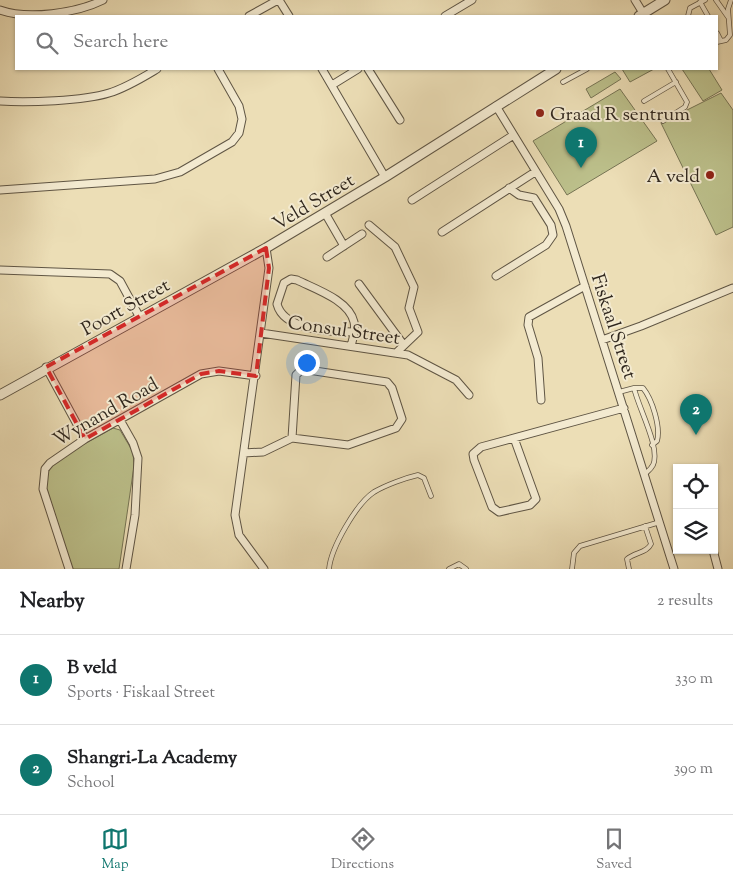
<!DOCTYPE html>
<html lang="en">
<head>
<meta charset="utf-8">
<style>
  :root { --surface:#fff; --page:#f6f6f6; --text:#202124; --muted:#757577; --line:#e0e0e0; --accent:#0f766e }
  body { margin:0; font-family:"Sorts Mill Goudy",serif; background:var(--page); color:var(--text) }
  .controls { position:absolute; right:15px; bottom:15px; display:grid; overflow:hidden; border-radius:0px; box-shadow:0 1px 4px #0004 }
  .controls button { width:45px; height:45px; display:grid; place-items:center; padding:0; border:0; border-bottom:1px solid var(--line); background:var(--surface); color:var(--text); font:25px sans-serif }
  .you { position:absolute; left:306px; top:362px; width:18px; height:18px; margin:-12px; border:4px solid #fff; border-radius:50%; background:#1a73e8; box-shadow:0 0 0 8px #1a73e833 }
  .badge { display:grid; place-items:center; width:32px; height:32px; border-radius:50%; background:var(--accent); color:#fff; font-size:16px; font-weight:700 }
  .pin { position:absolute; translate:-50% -41px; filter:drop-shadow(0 1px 2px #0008) }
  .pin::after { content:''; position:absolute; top:26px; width:18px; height:15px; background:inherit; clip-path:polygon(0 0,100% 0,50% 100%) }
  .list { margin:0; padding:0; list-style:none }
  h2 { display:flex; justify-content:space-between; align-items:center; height:65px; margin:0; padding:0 20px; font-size:21px }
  h2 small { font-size:16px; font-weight:400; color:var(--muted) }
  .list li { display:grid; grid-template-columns:32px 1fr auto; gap:15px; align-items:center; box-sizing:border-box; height:90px; padding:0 20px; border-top:1px solid var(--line) }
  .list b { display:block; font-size:19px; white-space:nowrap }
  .list p { margin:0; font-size:16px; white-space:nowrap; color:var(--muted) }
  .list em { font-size:16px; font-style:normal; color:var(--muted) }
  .icon { flex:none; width:28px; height:28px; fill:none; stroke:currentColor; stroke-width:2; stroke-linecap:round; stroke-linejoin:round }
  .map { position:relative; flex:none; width:733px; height:569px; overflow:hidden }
  .search { position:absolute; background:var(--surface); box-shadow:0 1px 4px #0004; left:15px; right:15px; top:15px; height:55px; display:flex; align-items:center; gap:12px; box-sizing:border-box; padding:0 18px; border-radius:0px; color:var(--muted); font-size:19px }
  .sheet { height:245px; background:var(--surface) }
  nav { display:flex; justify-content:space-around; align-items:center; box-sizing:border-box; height:70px; border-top:1px solid var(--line); background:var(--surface); font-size:14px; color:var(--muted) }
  nav a { display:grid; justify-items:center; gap:2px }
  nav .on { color:var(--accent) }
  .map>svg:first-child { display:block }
</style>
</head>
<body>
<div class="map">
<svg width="733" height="569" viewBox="0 0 733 569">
  <rect width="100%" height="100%" fill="#ecdeb6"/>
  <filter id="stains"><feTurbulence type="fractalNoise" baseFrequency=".004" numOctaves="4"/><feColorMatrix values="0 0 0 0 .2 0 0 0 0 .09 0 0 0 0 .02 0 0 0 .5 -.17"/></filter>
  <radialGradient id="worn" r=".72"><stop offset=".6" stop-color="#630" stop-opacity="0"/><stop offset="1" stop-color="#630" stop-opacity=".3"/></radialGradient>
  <path fill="#bcc08b" stroke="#767454" d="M622,69h32l-24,13z
    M682,69h27l13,21 -19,11z
    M615,72l6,7 -30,19 -5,-9z
    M620,89l37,52 -90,54 -34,-54z
    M721,93l12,17v117l-17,8 -55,-112z
    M113,428l7,2 13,22 1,14 -15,103h-47l-27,-86 4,-13 10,-12z"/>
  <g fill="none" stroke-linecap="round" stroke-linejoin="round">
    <defs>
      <path id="service" d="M716,0l12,17
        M700,2l8,14
        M688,16l2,-8 15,-8
        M717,33l4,8
        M717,42l9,-2 4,-5 -2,-26 3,-9
        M563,82l24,-13
        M644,101l32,-19
        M663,121l22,-14 2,-5 -19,-33
        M634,388h9c9,11 18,39 14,53l-5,4
        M619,392l15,-4c4,19 27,60 19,77 -2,4 -5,6 -8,9
        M329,569c2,-21 27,-65 45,-77 12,-7 31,-14 44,-17l6,3 7,18
        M449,569l10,-5 7,5
        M572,569l2,-16 6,-7 80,-24
        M629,569l-2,-10c8,-7 20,-6 24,-15l-6,-18"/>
      <path id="minor" d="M279,0l10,16
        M635,0l8,13
        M0,10c28,10 77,3 103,-10
        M249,16l29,-16
        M445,16l27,-16
        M322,69l63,108
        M368,69l32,51
        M332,85l26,-16
        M0,101c26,2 84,0 109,-8 17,-5 33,-15 48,-24
        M496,106l63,103 7,17 108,343
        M0,190l155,-11 25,-7 52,-30 7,-9 3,-14 -3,-13 -21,-37
        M412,200l100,-64
        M325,213l19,33
        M369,225l26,22 19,40 -5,21 9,24 -22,21
        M442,232l93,-60
        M327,257l35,-23
        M0,270l110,4 10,7 19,35
        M496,276l50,-31 7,-10 -2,-10 -17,-27 -15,-3 -10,-7
        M359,284l44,60
        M261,333l147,22 48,25 13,15
        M602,340l39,-14 92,-38
        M351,346c2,-8 5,-16 3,-24 -5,-22 -39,-33 -57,-42l-6,-1 -7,4 -7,21c7,27 55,28 77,28
        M46,367l39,72
        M541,400l-3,-42 -10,-33 1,-8 56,-31
        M120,420l13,23 5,15 -3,57 -9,54
        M514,438l22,61 -6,6 -31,7 -7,-5 -18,-47 -1,-6 8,-7 143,-39
        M244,453l19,-1 29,-14 56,7 48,-17 6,-9 -10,-31 -5,-6 -85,-13 -6,6 -4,63
        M713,550l5,19
        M69,569l-26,-80 2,-20 5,-6 35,-24 116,-65 18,-3 37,5
        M264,569l-25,-34 -4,-20 34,-247 -3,-20"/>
      <path id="tertiary" d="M639,16l26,-16
        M0,395l266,-147 119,-71 171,-108"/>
    </defs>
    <use href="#service" stroke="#5f5544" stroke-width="5.5"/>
    <use href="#minor" stroke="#5f5544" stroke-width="9"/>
    <use href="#tertiary" stroke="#5f5544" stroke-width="11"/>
    <use href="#service" stroke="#f3ead0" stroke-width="4"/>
    <use href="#minor" stroke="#f3ead0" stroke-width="7"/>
    <use href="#tertiary" stroke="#f3ead0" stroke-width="9"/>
  </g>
  <path fill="#d62828" fill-opacity="0.2" stroke="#d62828" stroke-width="4" stroke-dasharray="10 6" stroke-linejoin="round" d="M266,248l3,20 -13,108 -37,-5 -18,3 -116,65 -39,-72z"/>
  <g fill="#8f2418" stroke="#f3ead0" stroke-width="2">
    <circle cx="540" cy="113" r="5"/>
    <circle cx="710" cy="175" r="5"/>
  </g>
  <g text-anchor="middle" stroke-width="4" stroke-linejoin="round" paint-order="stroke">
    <g font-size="19" fill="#30271e" stroke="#f3ead0" text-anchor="start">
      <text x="550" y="120">Graad R sentrum</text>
      <text x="700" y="182" text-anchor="end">A veld</text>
    </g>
    <g font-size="19" fill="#30271e" stroke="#f3ead0">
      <text transform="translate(313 201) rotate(-31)" y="7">Veld Street</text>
      <text transform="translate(125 306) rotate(-29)" y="7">Poort Street</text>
      <text transform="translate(615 326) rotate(72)" y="7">Fiskaal Street</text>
      <text transform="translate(344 329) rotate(8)" y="7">Consul Street</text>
      <text transform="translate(105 411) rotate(-30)" y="7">Wynand Road</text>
    </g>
  </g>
  <rect width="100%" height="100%" filter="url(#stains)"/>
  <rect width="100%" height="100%" fill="url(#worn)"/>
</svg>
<div class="controls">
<button><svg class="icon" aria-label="locate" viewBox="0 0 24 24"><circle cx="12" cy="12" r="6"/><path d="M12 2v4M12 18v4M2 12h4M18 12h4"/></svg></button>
<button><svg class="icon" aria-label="layers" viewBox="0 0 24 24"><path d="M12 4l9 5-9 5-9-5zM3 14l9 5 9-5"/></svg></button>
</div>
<div class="you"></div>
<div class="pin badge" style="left:581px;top:168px">1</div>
<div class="pin badge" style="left:696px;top:435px">2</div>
<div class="search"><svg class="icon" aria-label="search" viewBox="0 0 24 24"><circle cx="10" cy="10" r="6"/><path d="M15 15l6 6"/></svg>Search here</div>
</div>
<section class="sheet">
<h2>Nearby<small>2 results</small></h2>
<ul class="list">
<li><span class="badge">1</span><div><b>B veld</b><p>Sports · Fiskaal Street</p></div><em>330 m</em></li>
<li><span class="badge">2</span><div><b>Shangri-La Academy</b><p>School</p></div><em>390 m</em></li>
</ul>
</section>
<nav>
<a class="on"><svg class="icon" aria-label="map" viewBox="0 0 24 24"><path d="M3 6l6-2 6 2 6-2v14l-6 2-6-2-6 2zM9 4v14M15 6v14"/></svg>Map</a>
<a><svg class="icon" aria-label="directions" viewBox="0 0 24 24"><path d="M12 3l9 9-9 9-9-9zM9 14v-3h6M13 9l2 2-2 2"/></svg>Directions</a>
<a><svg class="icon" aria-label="saved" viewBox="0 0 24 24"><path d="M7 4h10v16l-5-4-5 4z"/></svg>Saved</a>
</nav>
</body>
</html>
